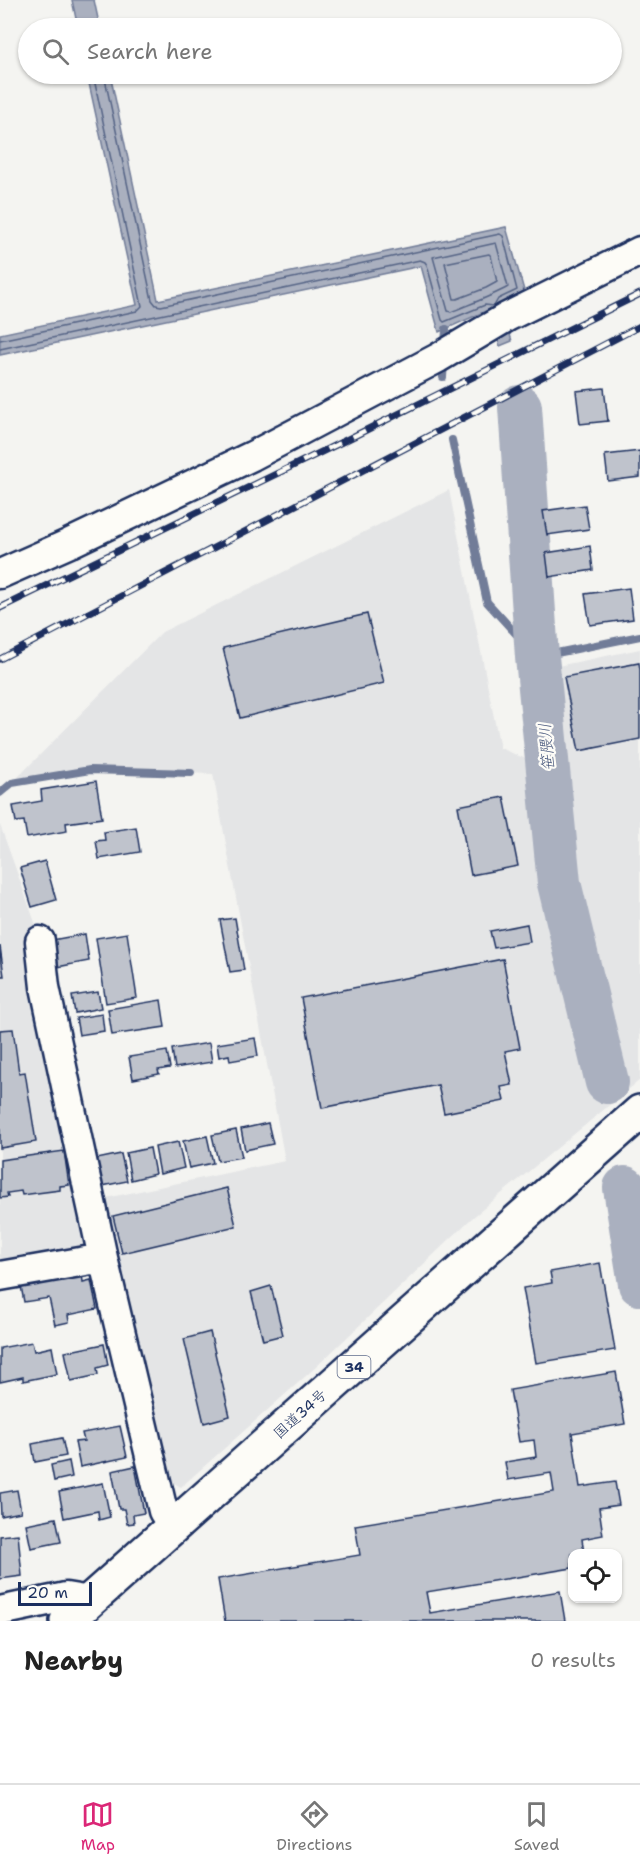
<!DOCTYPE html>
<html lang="en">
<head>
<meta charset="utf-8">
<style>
  :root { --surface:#fff; --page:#f2f2f2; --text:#222; --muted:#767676; --line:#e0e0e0; --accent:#db2777 }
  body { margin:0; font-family:"Shantell Sans","Klee One",sans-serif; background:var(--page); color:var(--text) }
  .controls { position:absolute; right:18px; bottom:18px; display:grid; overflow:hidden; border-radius:12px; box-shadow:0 2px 4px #0004 }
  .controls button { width:54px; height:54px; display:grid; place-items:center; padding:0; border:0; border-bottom:2px solid var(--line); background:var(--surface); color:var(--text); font:30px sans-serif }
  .scale { position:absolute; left:18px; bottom:15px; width:74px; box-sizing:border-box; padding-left:6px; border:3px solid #1b2f5e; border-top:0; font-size:16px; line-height:21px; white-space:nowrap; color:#1b2f5e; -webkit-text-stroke:4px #fdfcf7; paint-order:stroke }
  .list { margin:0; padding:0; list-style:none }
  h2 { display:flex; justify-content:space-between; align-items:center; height:78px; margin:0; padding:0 24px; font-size:26px }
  h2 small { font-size:20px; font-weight:400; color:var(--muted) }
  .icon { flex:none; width:33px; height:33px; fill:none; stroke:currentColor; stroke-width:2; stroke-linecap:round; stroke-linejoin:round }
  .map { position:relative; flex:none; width:640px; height:1621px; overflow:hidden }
  .search { position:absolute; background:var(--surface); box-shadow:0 2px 4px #0004; left:18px; right:18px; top:18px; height:66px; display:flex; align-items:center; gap:15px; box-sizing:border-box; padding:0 21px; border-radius:33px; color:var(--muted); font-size:22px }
  .sheet { height:162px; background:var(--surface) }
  nav { display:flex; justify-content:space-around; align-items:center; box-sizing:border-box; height:84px; border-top:2px solid var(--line); background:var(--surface); font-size:16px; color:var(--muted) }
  nav a { display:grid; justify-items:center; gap:3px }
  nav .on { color:var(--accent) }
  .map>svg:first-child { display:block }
</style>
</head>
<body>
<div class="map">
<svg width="640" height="1621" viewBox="0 0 640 1621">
  <rect width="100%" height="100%" fill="#f4f4f1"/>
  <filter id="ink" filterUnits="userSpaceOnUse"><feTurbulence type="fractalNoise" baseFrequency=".0167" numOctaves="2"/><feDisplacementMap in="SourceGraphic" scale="12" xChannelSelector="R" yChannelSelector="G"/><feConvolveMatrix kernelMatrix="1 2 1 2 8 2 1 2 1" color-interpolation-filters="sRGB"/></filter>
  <g filter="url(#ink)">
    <path fill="#e4e5e6" d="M449,490l51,258 55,23 -2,-104 87,-18v431l-168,138 -156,149 -135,120 -16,-9 -54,-236 -111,20v-437l37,103 64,271 184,-38 -72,-387 -123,-4 -78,13 150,-151z"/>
    <path fill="#aab0bf" stroke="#717c98" stroke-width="1.5" d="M72,0h22l6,28h-22z
      M87,74h23l48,226 348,-73 19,67 -24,11 11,36 -12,5 -12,-36 -49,22 -18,-66 -421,89v-21l137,-29z"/>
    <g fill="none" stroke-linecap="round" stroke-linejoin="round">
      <path stroke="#546385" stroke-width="1.5" d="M496,243l12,44c-18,10 -38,17 -57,25l-3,-1 -15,-54z
        M489,254l2,2 6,26 -11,6 -29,11h-3l-9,-36z
        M0,340l137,-29 5,-5 -49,-232
        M0,349l420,-89 5,2 2,3 15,55 2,2 41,-17 9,1 4,-7 19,-9 -14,-54 -3,-2 -339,72 -5,-1 -4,-5 -48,-226"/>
      <path stroke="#717c98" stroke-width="8" d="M445,345l1,-16
        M443,377l1,-14
        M452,440l35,162 50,55 103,-21
        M0,793l12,-10 78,-13 101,3"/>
      <path stroke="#aab0bf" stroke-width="44" d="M520,407l17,250 22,226 48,199
        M625,1188l15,96"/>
    </g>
    <path fill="#bfc3cc" stroke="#1b2f5e" stroke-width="1.5" d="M604,388l4,33 -28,3 -4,-33z
      M640,451v26l-32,4 -3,-26z
      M585,505l4,24 -42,6 -4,-24z
      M590,546l3,24 -44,7 -3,-24z
      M629,588l4,31 -43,6 -5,-31z
      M367,614l17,69 -144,35 -17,-70z
      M639,663l1,7v69l-61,12 -15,-74z
      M96,781l6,37 -36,5 1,8 -40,7 -3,-17 -8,1 -3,-16 29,-5 -1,-11z
      M504,797l14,69 -47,9 -13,-69z
      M136,827l4,25 -41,7 -3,-18 9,-1 -1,-8z
      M45,861l11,39 -24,7 -12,-39z
      M235,918l9,52 -14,2 -10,-52z
      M527,924l3,18 -36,6 -4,-17z
      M127,933l10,65 -31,5 -10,-65z
      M85,934l4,27 -32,6 -5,-27z
      M0,946l4,30h-4z
      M503,959l17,89 -15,3 7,34 -11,2 3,14 -60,12 -6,-28 -116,23 -21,-110z
      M98,992l3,16 -26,5 -3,-17z
      M161,1000l4,27 -53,8 -4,-26z
      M102,1014l2,17 -25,4 -3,-17z
      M13,1029l6,44 6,-1 11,70 -36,6v-118z
      M255,1038l3,18 -28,5 -1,-6 -10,2 -2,-13z
      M209,1043l3,19 -37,6 -3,-19z
      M167,1051l3,17 -12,2 1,4 -26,5 -4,-22z
      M268,1123l5,21 -28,6 -4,-21z
      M236,1130l6,27 -24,4 -6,-26z
      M207,1136l6,27 -24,5 -6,-27z
      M178,1142l6,26 -24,6 -5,-27z
      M150,1148l5,26 -24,6 -5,-27z
      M64,1151l5,34 -9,1v4l-38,5 -1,-4 -14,2 1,4 -8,1v-38z
      M121,1154l6,27 -25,5 -5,-27z
      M227,1188l9,38 -114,27 -9,-37z
      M600,1263l15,87 -79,13 -13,-75 29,-5 -2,-11z
      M82,1274l1,8 8,-2 6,29 -29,6 1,7 -14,3 -6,-27 -25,4 -3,-16z
      M271,1286l12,49 -20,5 -12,-48z
      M210,1332l20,84 -26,7 -20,-84z
      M32,1342l2,9 18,-4 5,27 -34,7v-4l-23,5v-34z
      M104,1344l4,21 -11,3 1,7 -27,6 -6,-29z
      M616,1372l9,52 -53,9 8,54 35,-5 4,23 -20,3 4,27 -21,4 2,15h-12v14l-146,24 4,21 130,-22 5,30h-340l-7,-42 142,-24 -5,-30 199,-33 -3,-19 -43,7 -3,-18 31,-5 -2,-17 -15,2 -9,-52z
      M120,1426l7,31 -47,10 -5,-25 9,-1 -2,-8z
      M62,1438l4,18 -31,6 -3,-18z
      M69,1461l3,16 -18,4 -3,-16z
      M135,1466l9,47 -11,2 1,8 -7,1 -3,-15h-5l-7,-38z
      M103,1483l7,34 -11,3 -1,-9 -34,7 -5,-26z
      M17,1490l4,22 -20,4 -1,-23z
      M56,1518l5,24 -30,6 -5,-24z
      M18,1534l4,42 -22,3v-43z"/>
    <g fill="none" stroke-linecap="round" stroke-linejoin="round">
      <defs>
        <path id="minor" d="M0,574l70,-31 182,-87 186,-98 69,-41 133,-66
          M40,941l5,46 30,141 28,130 60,253 10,16
          M0,1276l103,-18
          M0,1611l66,-14 24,4"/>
        <path id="trunk" d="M67,1621l573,-509"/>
      </defs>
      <use href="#minor" stroke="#1b2f5e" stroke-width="33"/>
      <use href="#trunk" stroke="#1b2f5e" stroke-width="38"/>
      <use href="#minor" stroke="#fdfcf7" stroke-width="28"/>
      <use href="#trunk" stroke="#fdfcf7" stroke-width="33"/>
      <defs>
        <path id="rail" d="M0,608l344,-167 296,-147
          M0,659l640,-333"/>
      </defs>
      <use href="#rail" stroke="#1b2f5e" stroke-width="7"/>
      <use href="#rail" stroke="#fdfcf7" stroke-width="4.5" stroke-dasharray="14" stroke-linecap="butt"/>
    </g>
  </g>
  <g text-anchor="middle" stroke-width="4.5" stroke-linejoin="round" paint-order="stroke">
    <rect fill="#fdfcf7" stroke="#5f6c8c" stroke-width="1.5" x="337.5" y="1356" width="33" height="22" rx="4.5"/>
    <g font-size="14" font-weight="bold" fill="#1b2f5e">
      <text x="354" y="1372">34</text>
    </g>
    <g font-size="15" fill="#1b2f5e" stroke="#fdfcf7">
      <text transform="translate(300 1414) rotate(-42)" y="5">国道34号</text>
    </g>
    <g font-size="16" font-style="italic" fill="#46567b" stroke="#fdfcf7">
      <text transform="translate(546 747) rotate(-95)" y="6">笹隈川</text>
    </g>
  </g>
</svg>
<div class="controls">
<button><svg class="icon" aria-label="locate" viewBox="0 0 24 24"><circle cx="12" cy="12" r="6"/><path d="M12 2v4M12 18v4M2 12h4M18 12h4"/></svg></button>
</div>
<div class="scale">20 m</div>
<div class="search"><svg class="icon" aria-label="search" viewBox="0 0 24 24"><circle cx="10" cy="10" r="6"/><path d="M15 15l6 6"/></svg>Search here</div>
</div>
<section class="sheet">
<h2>Nearby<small>0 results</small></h2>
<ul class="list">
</ul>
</section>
<nav>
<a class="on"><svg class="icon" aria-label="map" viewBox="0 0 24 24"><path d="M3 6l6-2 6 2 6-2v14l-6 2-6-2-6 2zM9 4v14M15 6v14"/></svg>Map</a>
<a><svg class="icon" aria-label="directions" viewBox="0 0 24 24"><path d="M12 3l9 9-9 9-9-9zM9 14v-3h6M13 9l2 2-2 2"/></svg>Directions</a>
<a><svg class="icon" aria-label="saved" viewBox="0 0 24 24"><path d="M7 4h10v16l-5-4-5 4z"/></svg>Saved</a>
</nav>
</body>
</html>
